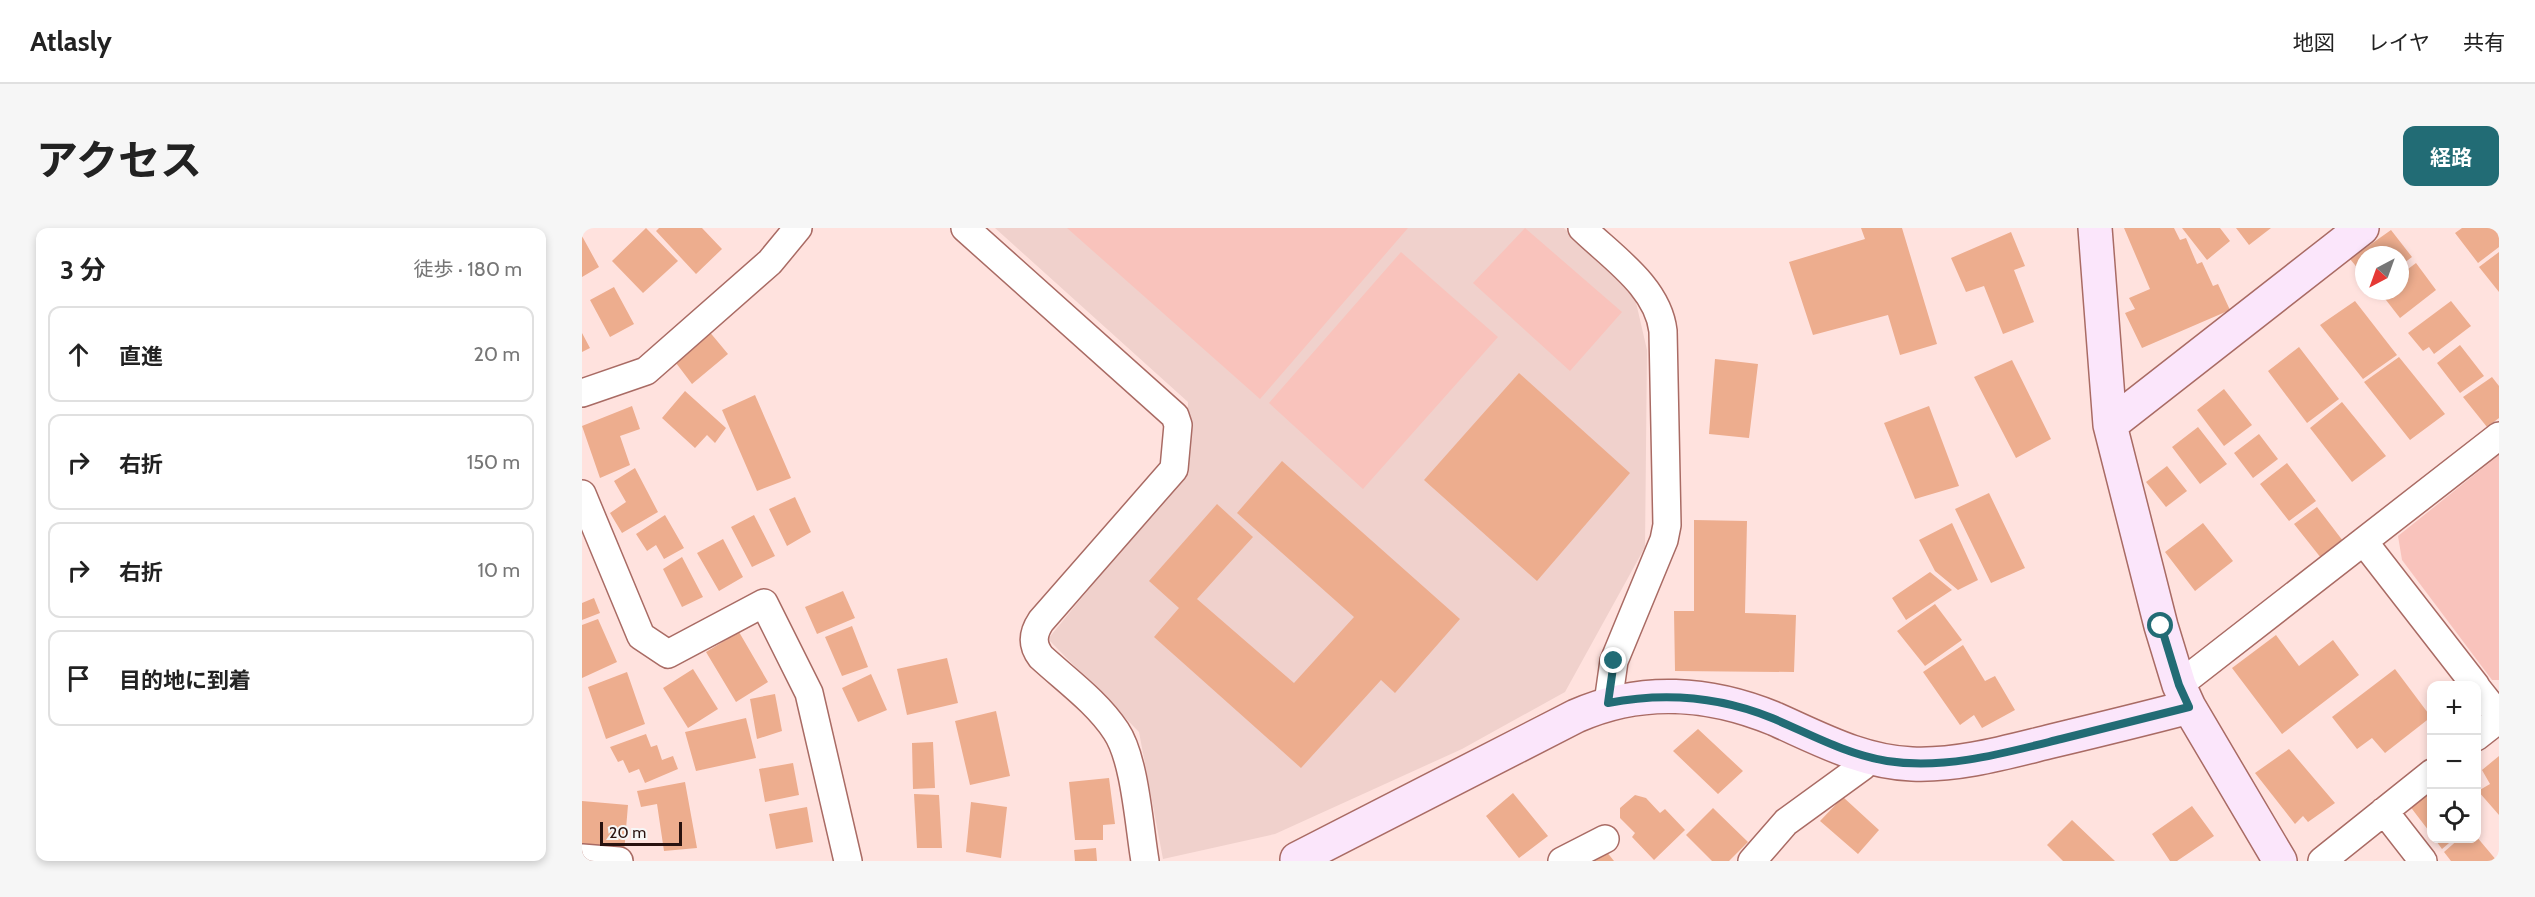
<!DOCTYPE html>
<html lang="ja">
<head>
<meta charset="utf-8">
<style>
  :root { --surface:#fff; --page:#f6f6f6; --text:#222; --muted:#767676; --line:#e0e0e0; --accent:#226c75 }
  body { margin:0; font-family:Cabin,"Noto Sans JP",sans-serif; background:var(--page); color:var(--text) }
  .controls { position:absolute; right:18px; bottom:18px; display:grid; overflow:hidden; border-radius:12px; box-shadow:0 3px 9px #0003 }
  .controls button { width:54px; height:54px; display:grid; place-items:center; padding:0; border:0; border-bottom:2px solid var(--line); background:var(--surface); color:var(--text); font:30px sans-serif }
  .compass { position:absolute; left:1773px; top:18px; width:54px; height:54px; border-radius:50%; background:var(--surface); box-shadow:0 3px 9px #0003; rotate:221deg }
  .scale { position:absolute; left:18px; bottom:15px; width:82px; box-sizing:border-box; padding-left:6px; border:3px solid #29120f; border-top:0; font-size:16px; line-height:21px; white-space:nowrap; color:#29120f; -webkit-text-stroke:4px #f7f7f7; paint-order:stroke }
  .stop { position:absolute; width:18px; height:18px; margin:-14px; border:4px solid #226c75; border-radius:50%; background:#fff }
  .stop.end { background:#226c75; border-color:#fff; box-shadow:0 2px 6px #0008 }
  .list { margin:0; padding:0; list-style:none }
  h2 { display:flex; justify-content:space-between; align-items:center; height:78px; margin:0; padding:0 24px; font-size:26px }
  h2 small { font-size:20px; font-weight:400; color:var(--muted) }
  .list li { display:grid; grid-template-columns:39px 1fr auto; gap:18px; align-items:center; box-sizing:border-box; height:96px; margin:0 12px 12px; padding:0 12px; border:2px solid var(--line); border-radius:12px }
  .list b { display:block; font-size:22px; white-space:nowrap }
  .list em { font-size:20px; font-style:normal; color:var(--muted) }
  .icon { flex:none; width:33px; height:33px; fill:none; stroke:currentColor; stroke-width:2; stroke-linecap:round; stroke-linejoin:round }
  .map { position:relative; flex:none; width:1917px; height:633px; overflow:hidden; border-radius:12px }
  header { display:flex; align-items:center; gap:36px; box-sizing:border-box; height:84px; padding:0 30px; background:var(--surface); border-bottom:2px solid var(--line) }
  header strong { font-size:28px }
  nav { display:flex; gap:33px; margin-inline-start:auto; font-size:21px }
  .intro { display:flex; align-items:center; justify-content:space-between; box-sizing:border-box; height:144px; padding:0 36px }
  h1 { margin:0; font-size:42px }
  .button { padding:15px 27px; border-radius:12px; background:var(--accent); color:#fff; font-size:21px; font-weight:700 }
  main { display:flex; gap:36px; padding:0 36px }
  aside { flex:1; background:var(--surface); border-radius:12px; box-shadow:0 3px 9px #0003 }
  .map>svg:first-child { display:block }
</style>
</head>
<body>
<header>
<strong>Atlasly</strong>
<nav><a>地図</a><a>レイヤ</a><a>共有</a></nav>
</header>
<div class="intro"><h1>アクセス</h1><a class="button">経路</a></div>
<main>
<aside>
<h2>3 分<small>徒歩 · 180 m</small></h2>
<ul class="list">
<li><svg class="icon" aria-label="ahead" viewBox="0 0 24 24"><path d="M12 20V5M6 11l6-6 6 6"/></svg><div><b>直進</b></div><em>20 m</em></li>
<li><svg class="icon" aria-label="right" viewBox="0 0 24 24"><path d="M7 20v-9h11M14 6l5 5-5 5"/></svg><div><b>右折</b></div><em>150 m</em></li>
<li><svg class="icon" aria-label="right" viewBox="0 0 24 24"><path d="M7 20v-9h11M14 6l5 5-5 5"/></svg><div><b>右折</b></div><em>10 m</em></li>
<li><svg class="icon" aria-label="arrive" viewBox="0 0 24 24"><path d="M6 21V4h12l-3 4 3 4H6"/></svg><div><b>目的地に到着</b></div></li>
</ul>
</aside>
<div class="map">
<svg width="1917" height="633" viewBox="0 0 1917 633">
  <rect width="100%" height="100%" fill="#ffe2de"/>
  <path fill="#f0d1cc" d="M413,0h569l71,70 12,52 -2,197 -80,145 -103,57 -187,85 -112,25 -24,-127 -91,-93 139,-170 1,-67z"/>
  <path fill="#f9c3bc" d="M485,0h341l-148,171z
    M943,0l97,84 -52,59 -97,-88z
    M819,24l97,85 -135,152 -94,-86z
    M1917,227v225h-7l-90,-120 -4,-24z"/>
  <path fill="#edad8e" d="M64,0l32,33 -35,32 -31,-32z
    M77,0h43l20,21 -26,25 -40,-43z
    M1279,0h41l35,116 -37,11 -12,-40 -75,20 -24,-73 76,-23z
    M1542,0h50l6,12 6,-2 11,26 5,-2 11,24 5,-2 12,26 -88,38 -17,-35 10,-4 -6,-11 21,-9z
    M1600,0h38l10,13 -23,19z
    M1654,0h35l-22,17z
    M1880,0h37v19l-21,16 -23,-30z
    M1809,2l21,27 -12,9v-11h-36v21l-14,-17z
    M1429,4l14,34 -11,4 20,52 -31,12 -19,-48 -18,6 -15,-34z
    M0,8l17,31 -17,10z
    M1917,24v40l-20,-25z
    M1834,35l20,27 -36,28 -21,-27h21v-16z
    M32,59l20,37 -24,13 -20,-37z
    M1773,73l42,54 -34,24 -43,-54z
    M1869,73l20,25 -37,28 -5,-7 -6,4 -15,-18z
    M126,102l20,24 -36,30 -19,-25z
    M0,105l8,15 -8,4z
    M1878,117l24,31 -24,17 -23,-30z
    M1717,119l40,52 -32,24 -39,-52z
    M1817,129l46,57 -35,26 -46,-58z
    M1133,131l43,5 -9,74 -40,-4z
    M1430,132l39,79 -35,19 -42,-81z
    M937,145l111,100 -93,108 -113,-101z
    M1910,149l7,9v32l-12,9 -24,-30z
    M1642,161l28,36 -28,21 -27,-36z
    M103,163l41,37 -11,15 -8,-8 -12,13 -33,-30z
    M173,167l36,83 -34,13 -35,-81z
    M1760,174l44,54 -34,26 -42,-54z
    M50,178l8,23 -20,7 10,29 -30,13 -18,-52z
    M1347,178l30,80 -44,13 -31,-76z
    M1616,199l29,37 -27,20 -28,-37z
    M1677,206l19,25 -25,19 -19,-25z
    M700,233l178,158 -65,74 -14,-13 -80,88 -147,-131 25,-29 -30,-27 68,-77 36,33 -56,62 97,84 60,-66 -117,-104z
    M1705,235l29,38 -27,20 -29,-37z
    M1585,238l20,25 -21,16 -20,-25z
    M53,240l23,44 -36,21 -12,-20 16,-11 -12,-21z
    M1407,265l36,75 -34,15 -36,-74z
    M213,269l16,35 -24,14 -18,-37z
    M1735,279l26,34 -22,17 -27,-34z
    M83,287l19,33 -20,11 -8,-14 -9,6 -11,-17z
    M172,287l21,41 -23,11 -21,-40z
    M1112,292l53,1 -2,92 51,2 -2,57 -119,-1 -1,-60h20z
    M1370,295l26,57 -20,10 -23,-19 -16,-31z
    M1621,295l30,38 -38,30 -30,-39z
    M141,311l20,38 -24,14 -22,-38z
    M100,329l21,40 -21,10 -19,-38z
    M1348,344l22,18 -46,30 -14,-22z
    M261,363l12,27 -38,16 -12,-27z
    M12,370l6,15 -18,7v-17z
    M1353,376l27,36 -37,26 -28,-35z
    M16,391l19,43 -35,16v-53z
    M270,398l16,41 -26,9 -17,-39z
    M157,404l29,50 -32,20 -30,-50z
    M1694,407l23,31 34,-26 26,35 -77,59 -50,-66z
    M1381,417l22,36 10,-5 20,34 -33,18 -8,-13 -14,10 -37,-53z
    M365,430l11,45 -51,12 -10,-46z
    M111,441l25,40 -30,19 -25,-40z
    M1813,441l36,48 -46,36 -13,-15 -15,11 -25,-32z
    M45,444l18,52 -39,15 -18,-52z
    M289,446l16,36 -29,12 -16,-34z
    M193,466l7,37 -25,8 -7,-40z
    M414,483l14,65 -40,9 -15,-64z
    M164,490l10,40 -60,13 -11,-39z
    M1116,501l45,42 -25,23 -45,-43z
    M64,506l5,13 6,-2 5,15 11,-4 5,13 -33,14 -6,-14 -10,4 -6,-13 -5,2 -8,-15z
    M351,514l2,46 -22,1 -1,-46z
    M1707,521l46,54 -27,19 -5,-6 -8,8 -40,-51z
    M1917,528v59l-21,-24 12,-7 -8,-14z
    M211,535l6,32 -34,7 -6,-33z
    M527,550l6,46 -12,1v15h-28l-6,-58z
    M103,554l12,66 -33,3 -7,-47 -16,3 -4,-16z
    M1850,560v47l-23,-30z
    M931,565l35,43 -29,22 -33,-42z
    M332,566l25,1 3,53h-25z
    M1053,567l11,3 14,15 5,-4 20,21 -31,30 -22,-23 3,-4 -15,-15v-10z
    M1261,569l36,33 -21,24 -38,-33z
    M0,573l46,4 -4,48 -42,-5z
    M389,574l36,5 -6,51 -35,-6z
    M1610,578l22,30 -37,25h-7l-18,-27z
    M225,579l6,35 -37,7 -7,-35z
    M1131,580l35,34 -19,19h-17l-26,-26z
    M1490,592l43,41h-52l-16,-16z
    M1894,608l21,25h-46l-7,-9 16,-14h16z
    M1852,610h21l-13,11z
    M514,620l1,13h-22l-1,-11z
    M1024,623l8,10h-20z"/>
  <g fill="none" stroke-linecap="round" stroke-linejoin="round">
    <defs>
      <path id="street" d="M383,0l210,188 3,9 -4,44 -133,152c-8,12 -10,23 0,36 25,23 56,45 75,74 19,28 23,95 29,130
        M1000,0c30,29 76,59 81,103l4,194 -3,15 -50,121 -6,42
        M0,165l64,-22 124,-109 28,-34
        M0,266l59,142 27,18 96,-51 45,90 39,168
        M1782,314l112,144
        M1597,457l320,-249
        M1894,459l23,29
        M1894,509l23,-18
        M1802,583l39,50
        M0,630l37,3
        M980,633l43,-22
        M1170,633l34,-39 77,-56 6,-8
        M1740,633l110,-88"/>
      <path id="secondary" d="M1513,0l15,197 51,201 18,59 10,22 91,154
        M1528,197l252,-197
        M715,631l279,-143c65,-29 134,-24 199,3 45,20 87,43 137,45 47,2 95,-12 140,-23 46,-11 91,-22 137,-34"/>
    </defs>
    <use href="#street" stroke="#a96b64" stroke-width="30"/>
    <use href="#secondary" stroke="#a96b64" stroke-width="36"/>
    <use href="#street" stroke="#fff" stroke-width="27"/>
    <use href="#secondary" stroke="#fbe6fb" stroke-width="33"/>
  </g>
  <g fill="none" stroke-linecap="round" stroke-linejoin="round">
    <path stroke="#226c75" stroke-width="8" d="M1032,433l-6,42c57,-11 110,-7 164,15 38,16 73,36 115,43 58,9 118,-8 174,-22 43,-11 85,-21 128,-32l-10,-22 -18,-59"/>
  </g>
</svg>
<div class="controls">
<button>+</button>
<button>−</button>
<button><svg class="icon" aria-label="locate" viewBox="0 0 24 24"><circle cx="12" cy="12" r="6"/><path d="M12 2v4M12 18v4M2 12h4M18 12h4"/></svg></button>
</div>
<svg class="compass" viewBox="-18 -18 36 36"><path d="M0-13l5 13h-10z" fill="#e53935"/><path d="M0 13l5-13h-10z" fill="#767676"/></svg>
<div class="scale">20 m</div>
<div class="stop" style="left:1579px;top:398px"></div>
<div class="stop end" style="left:1032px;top:433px"></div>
</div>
</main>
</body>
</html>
